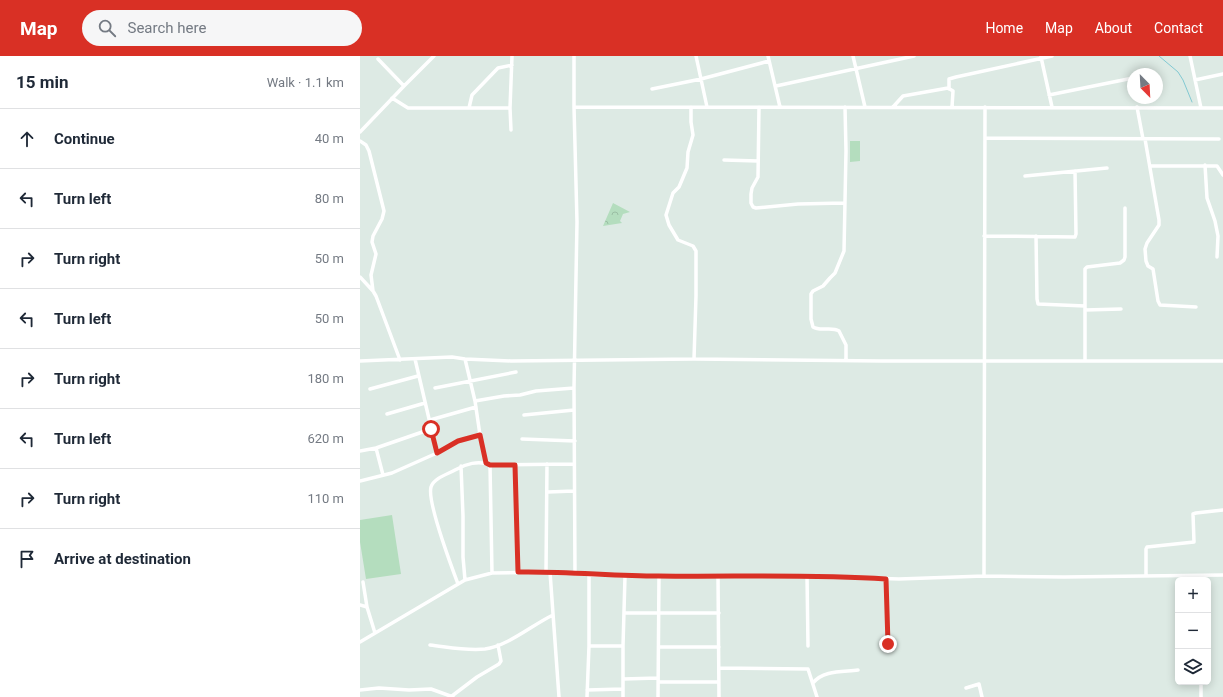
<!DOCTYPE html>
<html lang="en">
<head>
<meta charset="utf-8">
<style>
  :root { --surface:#fff; --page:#f6f6f7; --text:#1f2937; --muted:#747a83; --line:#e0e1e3; --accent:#d93025 }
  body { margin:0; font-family:Roboto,sans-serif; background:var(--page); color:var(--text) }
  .controls { position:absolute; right:12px; bottom:12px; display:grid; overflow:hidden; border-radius:6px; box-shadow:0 2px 10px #0003 }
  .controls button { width:36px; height:36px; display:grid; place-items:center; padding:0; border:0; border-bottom:1px solid var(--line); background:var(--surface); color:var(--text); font:20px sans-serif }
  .compass { position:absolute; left:767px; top:12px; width:36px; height:36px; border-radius:50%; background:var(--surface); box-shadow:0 2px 10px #0003; rotate:156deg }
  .stop { position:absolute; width:12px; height:12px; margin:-9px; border:3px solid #d93025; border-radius:50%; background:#fff }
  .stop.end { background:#d93025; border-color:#fff; box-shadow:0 1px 4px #0008 }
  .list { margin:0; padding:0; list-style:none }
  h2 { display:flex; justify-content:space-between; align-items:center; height:52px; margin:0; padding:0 16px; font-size:17px }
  h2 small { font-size:13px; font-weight:400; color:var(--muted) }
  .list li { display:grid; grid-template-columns:26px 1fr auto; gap:12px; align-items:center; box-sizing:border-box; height:60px; padding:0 16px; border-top:1px solid var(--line) }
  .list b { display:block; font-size:15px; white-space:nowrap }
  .list em { font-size:13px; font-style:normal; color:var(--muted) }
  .icon { flex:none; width:22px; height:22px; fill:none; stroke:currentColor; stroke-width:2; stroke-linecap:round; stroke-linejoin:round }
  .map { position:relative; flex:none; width:863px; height:641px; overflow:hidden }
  header { display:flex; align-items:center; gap:24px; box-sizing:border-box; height:56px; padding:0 20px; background:var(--accent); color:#fff }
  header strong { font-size:19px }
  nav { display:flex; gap:22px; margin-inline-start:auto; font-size:14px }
  .search { width:280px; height:36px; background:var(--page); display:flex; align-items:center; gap:10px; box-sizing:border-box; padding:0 14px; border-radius:22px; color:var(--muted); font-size:15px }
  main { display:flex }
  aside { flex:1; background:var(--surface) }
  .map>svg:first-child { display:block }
</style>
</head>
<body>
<header>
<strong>Map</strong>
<div class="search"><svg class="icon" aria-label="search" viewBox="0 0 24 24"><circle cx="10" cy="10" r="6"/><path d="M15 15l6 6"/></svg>Search here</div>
<nav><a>Home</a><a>Map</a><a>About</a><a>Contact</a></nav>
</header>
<main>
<aside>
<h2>15 min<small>Walk · 1.1 km</small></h2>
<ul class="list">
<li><svg class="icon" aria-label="ahead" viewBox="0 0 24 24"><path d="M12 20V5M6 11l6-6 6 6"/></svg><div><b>Continue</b></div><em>40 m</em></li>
<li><svg class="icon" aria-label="left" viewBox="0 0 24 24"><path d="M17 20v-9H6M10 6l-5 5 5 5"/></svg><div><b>Turn left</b></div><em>80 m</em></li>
<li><svg class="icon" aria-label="right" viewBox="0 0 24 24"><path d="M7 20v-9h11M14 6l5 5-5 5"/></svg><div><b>Turn right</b></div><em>50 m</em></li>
<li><svg class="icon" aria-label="left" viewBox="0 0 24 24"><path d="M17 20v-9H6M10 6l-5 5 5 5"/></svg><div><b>Turn left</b></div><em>50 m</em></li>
<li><svg class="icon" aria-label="right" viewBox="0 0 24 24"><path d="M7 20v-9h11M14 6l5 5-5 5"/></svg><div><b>Turn right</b></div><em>180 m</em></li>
<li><svg class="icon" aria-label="left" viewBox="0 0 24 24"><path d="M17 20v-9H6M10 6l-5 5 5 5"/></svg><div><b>Turn left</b></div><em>620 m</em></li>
<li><svg class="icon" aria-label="right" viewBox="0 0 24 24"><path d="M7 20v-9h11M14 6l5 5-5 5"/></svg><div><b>Turn right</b></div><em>110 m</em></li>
<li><svg class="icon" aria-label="arrive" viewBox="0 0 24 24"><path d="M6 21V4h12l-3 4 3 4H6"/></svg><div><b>Arrive at destination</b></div></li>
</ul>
</aside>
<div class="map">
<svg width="863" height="641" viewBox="0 0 863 641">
  <defs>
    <pattern id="forest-crowns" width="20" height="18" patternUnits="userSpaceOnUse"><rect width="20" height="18" fill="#b4ddbe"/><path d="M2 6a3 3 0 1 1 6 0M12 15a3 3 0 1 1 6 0" fill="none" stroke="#9abea4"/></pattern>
  </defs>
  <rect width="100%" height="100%" fill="#ddeae4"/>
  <path fill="url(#forest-crowns)" d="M253,147l17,9 -7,2 -3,7 2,2 -19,3z"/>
  <path fill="#b4ddbe" d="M490,85h10v20l-10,1z
    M32,459l9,59 -35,5 -6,-37v-22z"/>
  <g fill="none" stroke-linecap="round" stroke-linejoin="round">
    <path stroke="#82c9d2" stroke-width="1" d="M799,0l19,16 5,8 9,22"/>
    <path stroke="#fff" stroke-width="3.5" d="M214,0v51
      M336,0l11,51
      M408,0l12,51
      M493,0l12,51
      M830,0l11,52
      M681,1l11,50
      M18,3l26,27
      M835,24l28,-6
      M416,30l138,-30
      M292,33l49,-10 68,-18
      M589,33v-10l7,-2 96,-21
      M689,39l84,-17
      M32,42l16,10h102
      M331,51v15l2,13 -5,17 -1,16 -8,19 -6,6 -7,22 3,10 9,15 15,6 3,5v45l-2,63
      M399,51l-1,70 -6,11 -1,6v9l2,4 3,1 42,-4 46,-1
      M485,51l1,44 -2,100 -9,22 -5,5 -7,8 -10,5 -2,3v25l2,8c8,5 18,-1 26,4l7,14v16
      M533,51l10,-11 45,-8 5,3 -1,16
      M777,51l6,32
      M109,52l3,-13 26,-27 14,-3
      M151,74l-1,-22 2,-52
      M0,76l44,-46 30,-30
      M625,82l234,1
      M785,83l14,81v5l-12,18 -2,6 1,12 2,5 5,3 5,32 2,4 36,2
      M0,85l6,4 3,6 15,60 -2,8 -9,17 -1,6 4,12 -5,21 2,16
      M364,104l34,1
      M845,109l2,33 8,23 3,15 -1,21
      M790,110h67l6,9
      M665,120l82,-8
      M624,180l91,1 1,-3 -1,-63
      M676,180l1,63 1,5 47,2
      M0,221l13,14 3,5 24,64
      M725,254l36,-1
      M55,303l22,94
      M105,303l10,42 5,34
      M0,305l92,-4 13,2 46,2 183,-2 188,2h341
      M725,305v-92l2,-2 33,-4 4,-3 1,-3v-49
      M75,332l81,-16
      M10,333l48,-13
      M115,345l29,-5 16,-1 16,-4 38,-3
      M27,358l38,-11
      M164,359l50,-5
      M70,364l46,-13
      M162,383l53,2
      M16,392l7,27
      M0,395l16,-3 55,-19
      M130,409l2,108
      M155,409l3,108
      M101,410l2,50v41l2,23
      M0,425l32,-8 45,-20 21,-12 22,-6 6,28
      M188,436l26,-1
      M186,516l1,-108
      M190,516l9,125
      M215,518l-1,-186 3,-166 -3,-115 649,1
      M358,520l1,121
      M447,520l1,70
      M624,520l1,-469
      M786,520v-27l1,-2 47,-5 -1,-28 3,-1 27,-3
      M526,523l2,65
      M3,526l4,25 8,26
      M98,528c-6,-16 -31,-83 -27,-97 3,-9 17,-13 24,-17 10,-6 24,-10 35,-5l84,-1
      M0,549l7,2
      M264,557h95
      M0,586l105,-62 27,-7 54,-1 79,4h182l92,3 85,-3 80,1 159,-2
      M70,589c18,2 36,6 55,4 23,-3 47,-24 68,-34
      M229,590h34
      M299,591h60
      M359,612l89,1 9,28
      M263,623l35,-1
      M298,626h61
      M453,627c10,-13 30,-11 45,-13
      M606,632l13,-4 3,13
      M0,634l19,-2 30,2 22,-1 22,8
      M227,634l36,-1
      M92,640l25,-19 22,-13 2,-3 -3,-16
      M227,641l2,-51v-72
      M263,641v-51l2,-70
      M298,641l1,-121
      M841,641v-15"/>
  </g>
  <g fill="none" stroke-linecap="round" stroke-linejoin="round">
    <path stroke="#d93025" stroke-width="5" d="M71,373l6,24 21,-12 22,-6 6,28 4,2h25l3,107c47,-1 94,4 140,4 76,1 152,-2 228,3l2,65"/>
  </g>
</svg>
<div class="controls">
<button>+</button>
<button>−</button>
<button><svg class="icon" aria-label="layers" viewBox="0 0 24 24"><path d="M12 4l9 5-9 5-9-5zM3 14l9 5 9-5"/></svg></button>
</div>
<svg class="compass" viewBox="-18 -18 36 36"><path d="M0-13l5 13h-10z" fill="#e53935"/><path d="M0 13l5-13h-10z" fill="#747a83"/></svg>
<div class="stop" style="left:71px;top:373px"></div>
<div class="stop end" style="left:528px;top:588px"></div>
</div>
</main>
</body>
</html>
